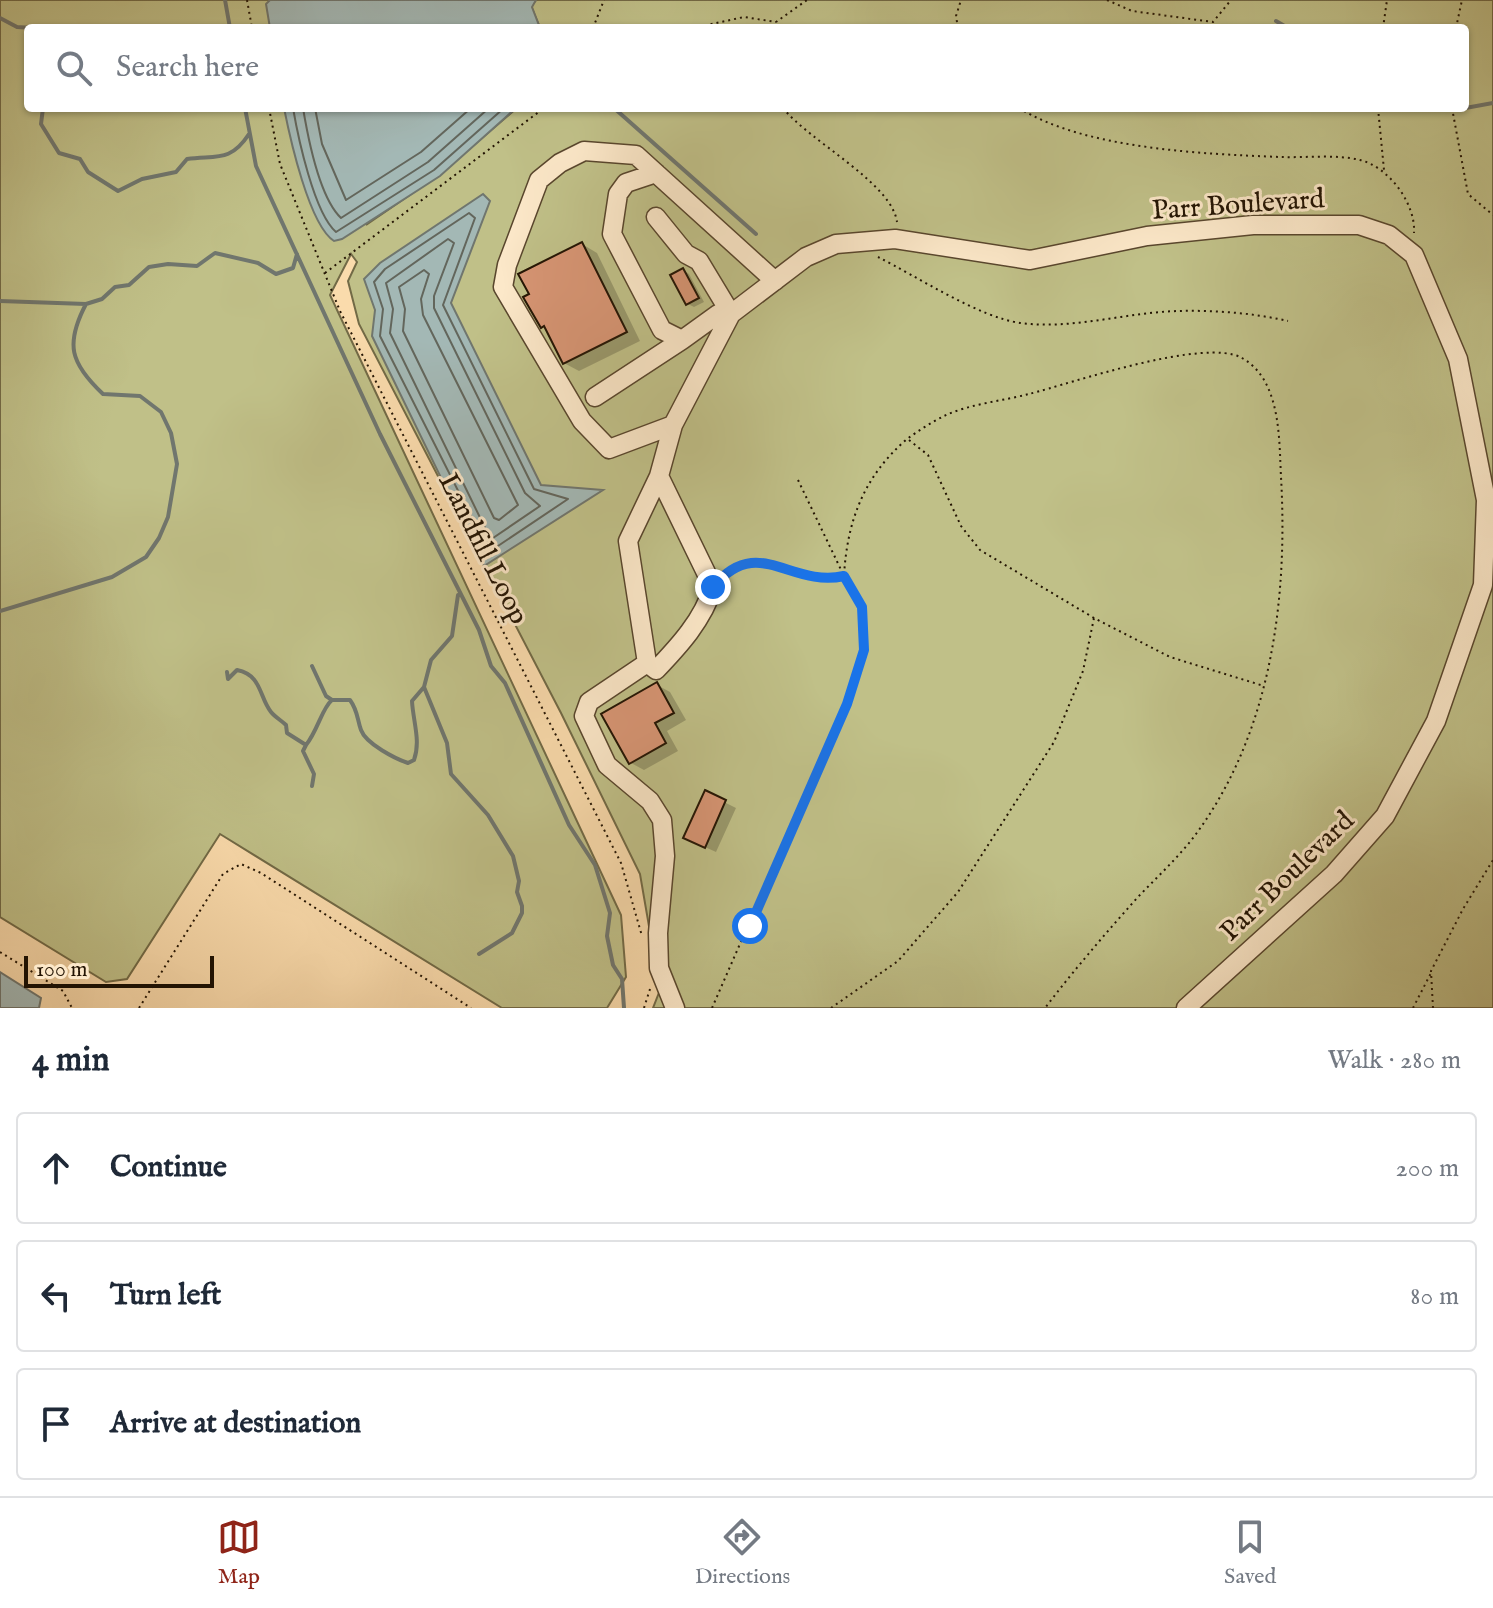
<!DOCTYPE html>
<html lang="en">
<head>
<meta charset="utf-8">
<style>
  :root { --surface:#fff; --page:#f6f6f7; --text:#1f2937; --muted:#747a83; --line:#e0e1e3; --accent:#8f2418 }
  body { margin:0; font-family:"IM FELL English",serif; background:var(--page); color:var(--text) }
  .scale { position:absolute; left:24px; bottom:20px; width:190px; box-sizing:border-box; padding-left:8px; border:4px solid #231403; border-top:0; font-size:22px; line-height:28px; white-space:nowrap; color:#231403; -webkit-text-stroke:6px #fce8c9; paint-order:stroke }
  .stop { position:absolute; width:24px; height:24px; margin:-18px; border:6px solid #1a73e8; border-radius:50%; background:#fff }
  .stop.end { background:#1a73e8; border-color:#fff; box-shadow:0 2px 8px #0008 }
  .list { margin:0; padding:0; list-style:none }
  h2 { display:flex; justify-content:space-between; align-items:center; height:104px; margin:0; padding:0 32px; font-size:34px }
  h2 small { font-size:26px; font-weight:400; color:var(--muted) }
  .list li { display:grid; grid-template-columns:52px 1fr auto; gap:24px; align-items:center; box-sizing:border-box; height:112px; margin:0 16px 16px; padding:0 16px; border:2px solid var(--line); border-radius:8px }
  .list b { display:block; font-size:30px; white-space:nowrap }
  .list em { font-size:26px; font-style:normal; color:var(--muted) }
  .icon { flex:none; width:44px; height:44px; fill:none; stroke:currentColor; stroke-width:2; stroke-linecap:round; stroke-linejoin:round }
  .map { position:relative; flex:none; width:1493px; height:1008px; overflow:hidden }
  .search { position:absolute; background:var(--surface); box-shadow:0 2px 6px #0004; left:24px; right:24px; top:24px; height:88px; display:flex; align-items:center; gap:20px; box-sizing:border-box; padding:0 28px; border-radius:8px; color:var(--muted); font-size:30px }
  .sheet { height:488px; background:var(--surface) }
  nav { display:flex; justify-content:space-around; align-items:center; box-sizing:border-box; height:112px; border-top:2px solid var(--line); background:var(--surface); font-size:22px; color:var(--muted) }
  nav a { display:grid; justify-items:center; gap:4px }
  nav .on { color:var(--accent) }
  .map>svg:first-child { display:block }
</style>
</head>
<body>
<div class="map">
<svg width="1493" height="1008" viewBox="0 0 1493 1008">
  <rect width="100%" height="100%" fill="#fadbac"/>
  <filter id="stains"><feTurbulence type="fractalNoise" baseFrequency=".0025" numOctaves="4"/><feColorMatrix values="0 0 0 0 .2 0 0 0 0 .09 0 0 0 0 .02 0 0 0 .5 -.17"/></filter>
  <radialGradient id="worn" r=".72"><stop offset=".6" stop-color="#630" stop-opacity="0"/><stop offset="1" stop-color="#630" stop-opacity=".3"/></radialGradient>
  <path fill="#c0c088" stroke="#726a46" stroke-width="2" d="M0,0h501l-8,28h-465v80h411l-73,117 73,-50 78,-67h948v-80h-925l-9,-22 5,-6h957v1008h-840l7,-18 -20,-116 -79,-161 -202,-389 -11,-43 9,-19 -6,-8 -21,41 291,620 5,62 -19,31h-105l-282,-174 -93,145 -21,3 -106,-65z"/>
  <path fill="#a3b8b5" stroke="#70766e" stroke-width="2" d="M270,0h266l-4,7 8,21h-270l-4,-24z
    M284,108h232l-76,68 -98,63 -8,2c-25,-16 -44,-103 -50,-133z
    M483,194l7,7 -39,102 90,182 62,5 -119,76 -112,-230 3,-26 -11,-31 16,-16z
    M0,972l41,26 -2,10h-39z"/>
  <path fill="#0003" d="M582,244l15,9 43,88 -61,30 -15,-8 -17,-34 -5,-3z
    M683,270l6,4 15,28 -10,5 -6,-3z
    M657,685l13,7 16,28 -19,11 11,20 -34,19 -13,-7z
    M706,793l30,15 -20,44 -20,-9z"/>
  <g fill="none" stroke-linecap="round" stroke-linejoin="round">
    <path stroke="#63665c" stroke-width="2" d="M293,108c5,29 21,105 43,124l98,-62 70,-62
      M303,108c5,30 16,89 38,110l87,-56 61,-54
      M315,108l7,36 24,56 75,-48 50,-44
      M469,213l6,5 -32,87 91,184 34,10 -79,53 -109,-216 3,-27 -9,-27 11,-13z
      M448,239l6,4 -20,53v12l91,185 15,13 -47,32 -4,-2 -99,-203 3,-24 -7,-26z
      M424,270l5,4 -8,25 2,16 95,190 -19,15 -5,-2 -91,-187 2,-22 -6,-22z"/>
    <path stroke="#70766e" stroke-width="4" d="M225,0l5,28
      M0,18l17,9 16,1
      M1276,21l12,7
      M43,108l-2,16 18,29 21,6 8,13 30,19 24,-12 34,-7 11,-13c29,-4 43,4 62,-25
      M245,108l11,58 124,268 99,196 12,36 14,17 64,142 26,40 15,48 -3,23 6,29 9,14 2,29
      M614,108l142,126
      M1460,109l33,-6
      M0,301l86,3 16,-5 13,-12 14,-2 20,-18 19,-3 29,2 18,-13 43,10 18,11 17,-6 4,-14
      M458,595l-6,41 -21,24 -7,27 23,56 4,31 37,41 25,41 6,25 -2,11 5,14v7l-10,20 -33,21
      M0,611l112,-34 34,-20 13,-19 9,-21 9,-53 -6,-31 -10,-21 -21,-16 -37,-2c-33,-31 -38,-50 -17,-90
      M312,666l14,30 6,4
      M227,672l1,7 9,-9c25,5 22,27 34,42 4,5 11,9 15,13l1,8 19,12c12,-15 16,-37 26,-45h18c8,11 7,19 11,30 5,14 35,29 47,33l6,-3c7,-19 -1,-39 -2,-59l12,-14
      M306,745l-3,6 11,23 -2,12"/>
  </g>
  <path fill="#d79574" stroke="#231403" stroke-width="2" d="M582,242l45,90 -64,32 -19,-38 -3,2 -18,-31 6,-3 -11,-20z
    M683,268l16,30 -13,7 -16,-30z
    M657,682l17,31 -19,10 11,20 -37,21 -28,-50z
    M705,790l21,10 -21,48 -22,-10z"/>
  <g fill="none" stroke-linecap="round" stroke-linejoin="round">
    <defs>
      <path id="minor" d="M656,173l-30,10 -8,11 -6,40 50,96 20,10 36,-26h13
        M656,217l30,37 13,7 32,53
        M595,397l87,-57
        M673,425l-64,24 -27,-28 -79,-134 4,-22 32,-85 21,-17 24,-12 52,4 139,126
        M647,663l-19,-122 31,-65 14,-51 58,-111 75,-57 30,-13 59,-5 135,21 117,-24 106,-11h106l30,10 25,20 44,104 28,141 -3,85 -47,136 -51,95 -51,58 -148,134
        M647,663l-58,39 -5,14 23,49 43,36 12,19 3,36 -7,77 1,35 16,40
        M647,663l9,7c23,-24 47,-50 57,-83l-54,-111"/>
    </defs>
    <use href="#minor" stroke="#59462d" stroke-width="21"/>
    <path stroke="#231403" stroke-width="2" stroke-dasharray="2 4" stroke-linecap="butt" d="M247,0l5,28
      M1107,0l25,11 81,11 18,-22
      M593,28l11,-28
      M693,28l51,-11 32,5
      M774,28l2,-6 31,-22
      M958,28l-2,-12 5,-16
      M1383,28l4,-28
      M1456,28l6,-28
      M269,108l11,56 60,147 281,552 21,73
      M783,108c26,33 109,75 114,114
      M1019,108c66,41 184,46 261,49 25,1 56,-3 80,3 29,7 56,44 54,73
      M1378,108l6,62
      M1452,108l16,86 25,21
      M878,257c38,19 102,61 143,66 52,7 106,-11 158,-12 35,-1 74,2 109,10
      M325,273l219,-165
      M909,440l19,15 33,71 19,24 114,68 76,39 94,29
      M798,480l46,96c3,-55 20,-100 63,-137 11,-8 25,-17 37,-23 25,-12 58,-15 85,-22 43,-11 176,-57 213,-36 39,22 37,80 39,119 7,123 -10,255 -85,357 -17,23 -39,43 -59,64 -32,36 -63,72 -92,110
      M0,952l63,39 9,17
      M139,1008l84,-134 18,-10 20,9 210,135
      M644,1008l6,-19
      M712,1008l145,-332 7,-26 1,-20 -9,-39 -12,-15h-37l-58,-15 -25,13
      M831,1008l67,-47 60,-69 96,-150 29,-71 11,-53
      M1413,1008l18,-35
      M1433,1008l-2,-37 32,-62 30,-49"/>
    <use href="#minor" stroke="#fce8c9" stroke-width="18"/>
  </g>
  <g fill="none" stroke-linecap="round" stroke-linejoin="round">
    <path stroke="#1a73e8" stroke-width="10" d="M713,587c45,-54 77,1 131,-11l18,31 2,43 -17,54 -97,222"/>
  </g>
  <g text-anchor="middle" stroke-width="6" stroke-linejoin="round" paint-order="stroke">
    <g font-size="28" fill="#231403" stroke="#fce8c9">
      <text transform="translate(1238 203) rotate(-4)" y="10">Parr Boulevard</text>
      <text transform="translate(485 548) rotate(63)" y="10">Landfill Loop</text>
      <text transform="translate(1286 875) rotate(-44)" y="10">Parr Boulevard</text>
    </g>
  </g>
  <rect width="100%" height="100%" filter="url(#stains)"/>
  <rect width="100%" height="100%" fill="url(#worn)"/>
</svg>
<div class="scale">100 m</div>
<div class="stop" style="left:750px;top:926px"></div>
<div class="stop end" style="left:713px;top:587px"></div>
<div class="search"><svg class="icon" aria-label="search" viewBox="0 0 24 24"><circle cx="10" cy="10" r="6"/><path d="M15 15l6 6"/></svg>Search here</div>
</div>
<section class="sheet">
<h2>4 min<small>Walk · 280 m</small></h2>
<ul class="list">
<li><svg class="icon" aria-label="ahead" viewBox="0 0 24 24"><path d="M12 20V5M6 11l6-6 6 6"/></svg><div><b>Continue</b></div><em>200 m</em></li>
<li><svg class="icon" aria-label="left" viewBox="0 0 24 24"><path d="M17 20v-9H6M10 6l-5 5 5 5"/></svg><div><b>Turn left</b></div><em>80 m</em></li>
<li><svg class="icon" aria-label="arrive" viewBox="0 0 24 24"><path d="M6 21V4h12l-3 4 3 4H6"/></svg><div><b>Arrive at destination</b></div></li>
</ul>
</section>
<nav>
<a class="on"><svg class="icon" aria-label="map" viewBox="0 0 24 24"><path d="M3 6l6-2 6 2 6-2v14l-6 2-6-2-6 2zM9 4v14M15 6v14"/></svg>Map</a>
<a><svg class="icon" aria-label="directions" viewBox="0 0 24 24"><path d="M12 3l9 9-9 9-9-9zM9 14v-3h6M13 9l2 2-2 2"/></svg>Directions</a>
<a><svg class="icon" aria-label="saved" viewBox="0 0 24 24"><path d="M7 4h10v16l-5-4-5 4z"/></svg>Saved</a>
</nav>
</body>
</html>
